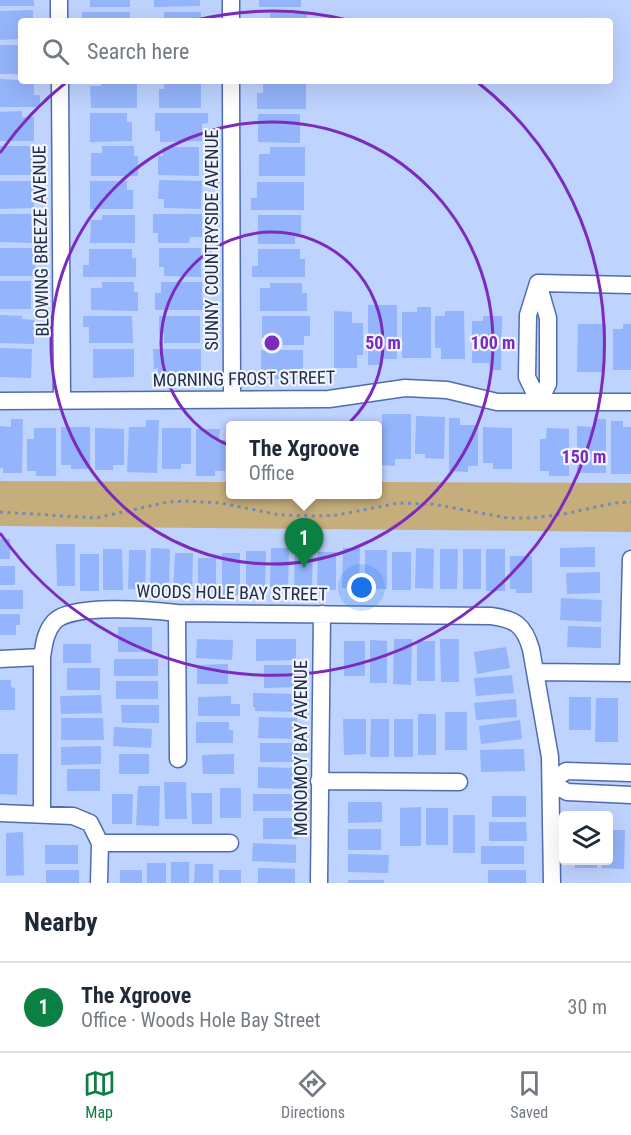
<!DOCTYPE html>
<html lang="en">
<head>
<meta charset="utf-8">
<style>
  :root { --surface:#fff; --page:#f2f2f3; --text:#1f2937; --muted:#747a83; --line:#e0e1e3; --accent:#0b8043 }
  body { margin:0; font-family:"Roboto Condensed",sans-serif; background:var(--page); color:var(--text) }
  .controls { position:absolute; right:18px; bottom:18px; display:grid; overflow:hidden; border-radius:6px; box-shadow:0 6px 24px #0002 }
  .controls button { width:54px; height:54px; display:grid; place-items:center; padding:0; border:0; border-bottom:2px solid var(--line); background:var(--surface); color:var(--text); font:30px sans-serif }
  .you { position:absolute; left:362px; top:588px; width:21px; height:21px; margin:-15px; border:4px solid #fff; border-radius:50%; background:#1a73e8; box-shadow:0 0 0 9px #1a73e833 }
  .badge { display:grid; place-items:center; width:39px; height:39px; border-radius:50%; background:var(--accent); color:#fff; font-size:20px; font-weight:700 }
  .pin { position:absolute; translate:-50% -50px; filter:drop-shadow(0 2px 3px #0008) }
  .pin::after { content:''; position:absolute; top:32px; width:21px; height:18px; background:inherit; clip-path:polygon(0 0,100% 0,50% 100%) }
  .popup { position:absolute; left:226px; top:421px; width:156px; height:78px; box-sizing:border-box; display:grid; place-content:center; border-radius:6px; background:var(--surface); filter:drop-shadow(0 2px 4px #0005); font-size:20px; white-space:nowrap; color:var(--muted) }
  .popup b { font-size:22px; color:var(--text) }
  .popup::after { content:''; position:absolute; left:50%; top:100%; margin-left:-12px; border:12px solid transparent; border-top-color:var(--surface) }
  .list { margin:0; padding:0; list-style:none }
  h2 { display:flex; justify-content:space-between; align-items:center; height:78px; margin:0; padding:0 24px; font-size:26px }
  h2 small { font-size:20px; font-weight:400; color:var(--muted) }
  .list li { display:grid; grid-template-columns:39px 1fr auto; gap:18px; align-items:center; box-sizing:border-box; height:90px; padding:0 24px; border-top:2px solid var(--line) }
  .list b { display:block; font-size:22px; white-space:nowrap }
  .list p { margin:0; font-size:20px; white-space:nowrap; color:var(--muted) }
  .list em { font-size:20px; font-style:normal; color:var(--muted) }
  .icon { flex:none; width:33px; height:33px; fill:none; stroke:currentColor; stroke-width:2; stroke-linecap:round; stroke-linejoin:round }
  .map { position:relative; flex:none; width:631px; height:883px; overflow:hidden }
  .search { position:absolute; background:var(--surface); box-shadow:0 6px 24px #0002; left:18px; right:18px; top:18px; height:66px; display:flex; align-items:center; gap:15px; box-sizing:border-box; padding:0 21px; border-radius:6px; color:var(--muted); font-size:22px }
  .sheet { height:168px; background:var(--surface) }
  nav { display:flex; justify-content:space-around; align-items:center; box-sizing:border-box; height:84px; border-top:2px solid var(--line); background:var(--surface); font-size:16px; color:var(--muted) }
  nav a { display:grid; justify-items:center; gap:3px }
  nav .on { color:var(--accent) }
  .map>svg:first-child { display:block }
</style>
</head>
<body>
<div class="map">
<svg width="631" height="883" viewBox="0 0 631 883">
  <rect width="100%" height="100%" fill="#bfd3ff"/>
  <path fill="#c5ae7c" d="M0,481l230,1v12h148v-12l253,1v49l-631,-6z"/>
  <path fill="#94b4fb" d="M0,0h34v6h-34z
    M90,0h40v7h-40z
    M154,0h46v6l-46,1z
    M259,0h42v7h-42z
    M33,10v11h-12v18l-21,1v-29z
    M82,12h48v9h-48z
    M164,12h37v9h-37z
    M270,13h37l-1,8h-47v-3h11z
    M0,45h21v29h-21z
    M0,79l34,2v14h6v12h-40z
    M102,81h35v27h-46l-1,-22h11z
    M164,81h37v27h-42v-19h5z
    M263,81l43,1v27h-49v-16h6z
    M22,111v6h12v24h-34v-29z
    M90,113h37v9h5v19l-42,1z
    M155,113h53v10l-6,1v17l-42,1v-11h-5z
    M258,114h42v29l-42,-1z
    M0,146h32v29h-32z
    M102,146h32v10h4v20h-47v-23h11z
    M163,147h36v29l-41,-1v-19h5z
    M270,147h35v29h-46v-22h11z
    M159,180l43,1 -1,28 -37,-1v-9h-6z
    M0,181h34v27l-34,1z
    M90,181h37v9h6v19h-43z
    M257,182h47v28h-53v-12h6z
    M0,214h33l-1,29 -32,-1z
    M153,214h49v23h-12l-1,6h-31v-10h-5z
    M102,215h33v28h-45l1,-23h11z
    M258,215h43v19h-6v10h-37z
    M0,248h36l-1,28h-35z
    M159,248h42v29l-37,-1v-9h-5z
    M89,249h43v9h4v19h-53v-12h6z
    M258,249h42v10h5v18h-53v-11h6z
    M0,281h31v28h-31z
    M102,282h32v10h4v19l-47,-1v-22h11z
    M161,282h41v17h7v11h-54v-17h6z
    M270,283h32v10h5v18h-47v-23h10z
    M368,305h29v54h-17v6h-12z
    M417,307h14v51h-29v-46h15z
    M334,311l18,1v11h11v32h-6v13h-23z
    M445,311h19l1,48h-24v-11h-6v-32h10z
    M0,315l22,1v3l12,1v24l-34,-1z
    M83,316h49l1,27h-44v-16h-6z
    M159,316h41v27h-36v-9h-5z
    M262,316h48v20h-6v9h-31v-6h-11z
    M483,316h19l-1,54h-11l-1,-7h-17v-42h11z
    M578,324h28l-1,48h-28z
    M623,324h8v46h-18v-41h10z
    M0,348l32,1 -1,29 -31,-1z
    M93,349h41v28l-41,1z
    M153,349h48v23h-11v6h-32v-10l-4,1z
    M261,350h42v29h-42z
    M382,414h29v45h-16v7l-14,-1z
    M416,416l29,1 -1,42 -19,-1v-4h-10z
    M449,418h11v7h18v41h-10v6l-19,-1z
    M11,419h12l-1,54h-19v-5h-3v-42l11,1z
    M595,419h11v54h-29v-47l17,1z
    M146,420h13l-2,53 -30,-1 2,-45h17z
    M611,421h12v6h8v47h-20z
    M61,427h29v42h-19v-4h-10z
    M483,427l29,1v41h-19v-6h-10z
    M34,428h22v48h-20v-5h-9v-32h7z
    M95,428l29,1v36h-11v5h-18z
    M162,428h29v36h-10v5h-19z
    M547,428l22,1v47h-20v-5h-9v-32h6z
    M196,429h24l-1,11h6v31h-10v5h-19z
    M0,539h10v20h-10z
    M56,544h19v42h-18z
    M595,547v20h-35v-19z
    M151,548l19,1 -1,42 -19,-1z
    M271,548h18l-1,40 -18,-1z
    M295,548l18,1 -1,40 -18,-1z
    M343,548h17l-1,40h-17z
    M416,548l18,1 -1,40 -18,-1z
    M103,549h19l1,41h-20z
    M440,549h18l-1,40h-17z
    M463,549h18v40h-18z
    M486,549h19v42h-19z
    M129,550h17l-1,40 -17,-1z
    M365,550h22v39h-22z
    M246,551h20l-1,39h-19z
    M318,552h18v38h-19z
    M392,552h19v38h-19z
    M175,553h18l-1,40 -19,-1z
    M222,553h18v42h-18z
    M80,554h19v37h-19z
    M510,556h22v37h-16v-4h-6z
    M198,558h18v38h-18z
    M0,566h15v19h-15z
    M600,572v21l-33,1 -1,-21z
    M0,590h23v19h-23z
    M561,598l41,2 -1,22 -41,-2z
    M0,614h20v11h-4v10h-16z
    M568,626l33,1v21l-34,-1z
    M118,627h34v25h-34z
    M197,639l36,1 -1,20 -36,-2z
    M256,639h40v21l-40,1z
    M394,639h18l-1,46 -18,-1z
    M440,639h19v43h-18z
    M370,640l17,1v42h-17z
    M344,641h21v35h-21z
    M417,641h18v40h-18z
    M63,644h28v19h-28z
    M506,647l4,21 -33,6 -3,-22z
    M114,659h44v17h-44z
    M228,664v20h-31v-19z
    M264,665h34v22l-34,1z
    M67,668h33v22h-33z
    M512,675l2,18 -38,3 -2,-18z
    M0,680h11v7l4,1v22h-15z
    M116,681h42v18h-42z
    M253,693l44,1v18l-42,-1v-4h-2z
    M101,695l1,18 -41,1 -1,-18z
    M231,696v8h9v12h-42v-19z
    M569,697h22v33h-22z
    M596,698h22v44h-23z
    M516,699l1,18 -41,3 -2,-17z
    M121,705h38v18h-37z
    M445,712h22v38h-22z
    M418,714h18v41h-18z
    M259,717l38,1 -1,21 -38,-1z
    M61,718h42l1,22h-43z
    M343,719h23v35l-22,1z
    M371,719h18v38h-19z
    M394,719h19v38h-19z
    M520,720l2,19 -41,5 -2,-18z
    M196,722h33v8h4v13h-37z
    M114,727l38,2 -1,19 -38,-2z
    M260,743h38v19h-38z
    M101,746v18l-40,1v-18z
    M524,749l1,22 -44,1 -1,-22z
    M0,754h18l-1,41 -17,-1z
    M119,754h30v20h-30z
    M234,754v20h-31l-1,-19z
    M258,767l39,1 -1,21 -38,-1z
    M67,769h33v22h-33z
    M164,782h22l1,37h-22z
    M138,786h22l-1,40 -23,-1z
    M220,788h21v30h-21z
    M191,793h21v31h-20z
    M112,794h21l-1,30h-20z
    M253,794h43v17h-43z
    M492,796h34v21h-34z
    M348,802h34v20l-34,1z
    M421,807v39h-21v-38z
    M426,808h22v37h-22z
    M453,815h22v38h-22z
    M263,818h34v21h-34z
    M489,822h37l1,19h-38z
    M348,829h33v21h-33z
    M608,830h17l-1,39 -22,-1v-8h6z
    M23,832l1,43 -18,1v-43z
    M253,843l43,2v18l-44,-2z
    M45,845h33v19h-33z
    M481,846h43v18h-43z
    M348,854l41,1 -1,18 -40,-1z
    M575,860h22v8h-22z
    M171,862h18v21h-18z
    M147,863h19v20h-19z
    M195,864h18v19h-19z
    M258,868l37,1v14h-37z
    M46,870h33v13h-33z
    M120,870h22v13h-22z
    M219,870h22v13h-22z
    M488,870h38v13h-38z
    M348,880h36v3h-36z"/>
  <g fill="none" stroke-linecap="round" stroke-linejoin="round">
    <defs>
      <path id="street" d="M59,0v21
        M231,0v21
        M60,81l2,319
        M231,81l1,318
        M538,283l-10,32 -1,62 12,25
        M538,283l10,35v66l-9,18
        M538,283l93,2
        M0,401l329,-2 76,-11 42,2 50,12h134
        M177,613l1,146
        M0,659l42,-2
        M535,672l96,1
        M628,673l3,-114
        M631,773l-65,-2 -15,11 16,10 64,3
        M319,781l140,1
        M0,813l73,3 17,7 10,20 -1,40
        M42,814v-157c2,-12 3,-25 12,-35 16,-19 98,-12 123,-9l314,3c24,3 33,9 40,33l19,108 2,126
        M100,843h130
        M319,883l3,-269"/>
    </defs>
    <use href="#street" stroke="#4f6cad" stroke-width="19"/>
    <path stroke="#798aaf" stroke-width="3" stroke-dasharray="3 4.5" stroke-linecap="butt" d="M0,512l96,6 72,-16 18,-1 35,2 59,12 39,1 19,-1 60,-12 35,1 75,14h25l31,-4 50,-11 17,-1"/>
    <use href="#street" stroke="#fff" stroke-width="16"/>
  </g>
  <g fill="none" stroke="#7b2cbf" stroke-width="3">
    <circle cx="272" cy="343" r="111"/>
    <circle cx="272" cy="343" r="221"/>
    <path d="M0 153A332 332 0 0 1 68 81M192 21A332 332 0 0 1 352 21M476 81A332 332 0 1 1 0 533"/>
  </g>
  <g text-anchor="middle" stroke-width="4.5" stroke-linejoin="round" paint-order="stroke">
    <g font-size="18" fill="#202c48" stroke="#f0f4fc">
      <text transform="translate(212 240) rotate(-90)" y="6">SUNNY COUNTRYSIDE AVENUE</text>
      <text transform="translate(41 241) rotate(-91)" y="6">BLOWING BREEZE AVENUE</text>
      <text transform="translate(244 379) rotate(-1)" y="6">MORNING FROST STREET</text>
      <text transform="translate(232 593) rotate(1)" y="6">WOODS HOLE BAY STREET</text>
      <text transform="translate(301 748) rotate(-90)" y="6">MONOMOY BAY AVENUE</text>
    </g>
  </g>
  <circle cx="272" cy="343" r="9" fill="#7b2cbf" stroke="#f0f4fc" stroke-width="3"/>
  <g font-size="18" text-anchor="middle" font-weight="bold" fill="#7b2cbf" stroke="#f0f4fc" stroke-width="4.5" stroke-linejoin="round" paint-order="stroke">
    <text x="383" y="349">50 m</text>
    <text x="493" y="349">100 m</text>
    <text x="584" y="463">150 m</text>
  </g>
</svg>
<div class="controls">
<button><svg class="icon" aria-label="layers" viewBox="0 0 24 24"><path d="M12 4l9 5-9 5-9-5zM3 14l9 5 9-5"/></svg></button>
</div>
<div class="you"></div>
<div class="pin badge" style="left:304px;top:568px">1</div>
<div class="popup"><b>The Xgroove</b>Office</div>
<div class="search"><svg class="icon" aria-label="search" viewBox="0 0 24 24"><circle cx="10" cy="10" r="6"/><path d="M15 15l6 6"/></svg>Search here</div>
</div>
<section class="sheet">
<h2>Nearby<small></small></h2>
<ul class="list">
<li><span class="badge">1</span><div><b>The Xgroove</b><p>Office · Woods Hole Bay Street</p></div><em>30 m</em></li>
</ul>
</section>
<nav>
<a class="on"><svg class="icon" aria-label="map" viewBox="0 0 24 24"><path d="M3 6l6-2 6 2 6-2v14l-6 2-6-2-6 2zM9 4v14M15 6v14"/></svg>Map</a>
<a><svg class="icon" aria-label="directions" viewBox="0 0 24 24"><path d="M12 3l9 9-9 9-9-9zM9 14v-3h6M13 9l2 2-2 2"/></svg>Directions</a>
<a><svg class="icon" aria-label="saved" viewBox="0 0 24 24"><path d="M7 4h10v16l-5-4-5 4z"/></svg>Saved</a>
</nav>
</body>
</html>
